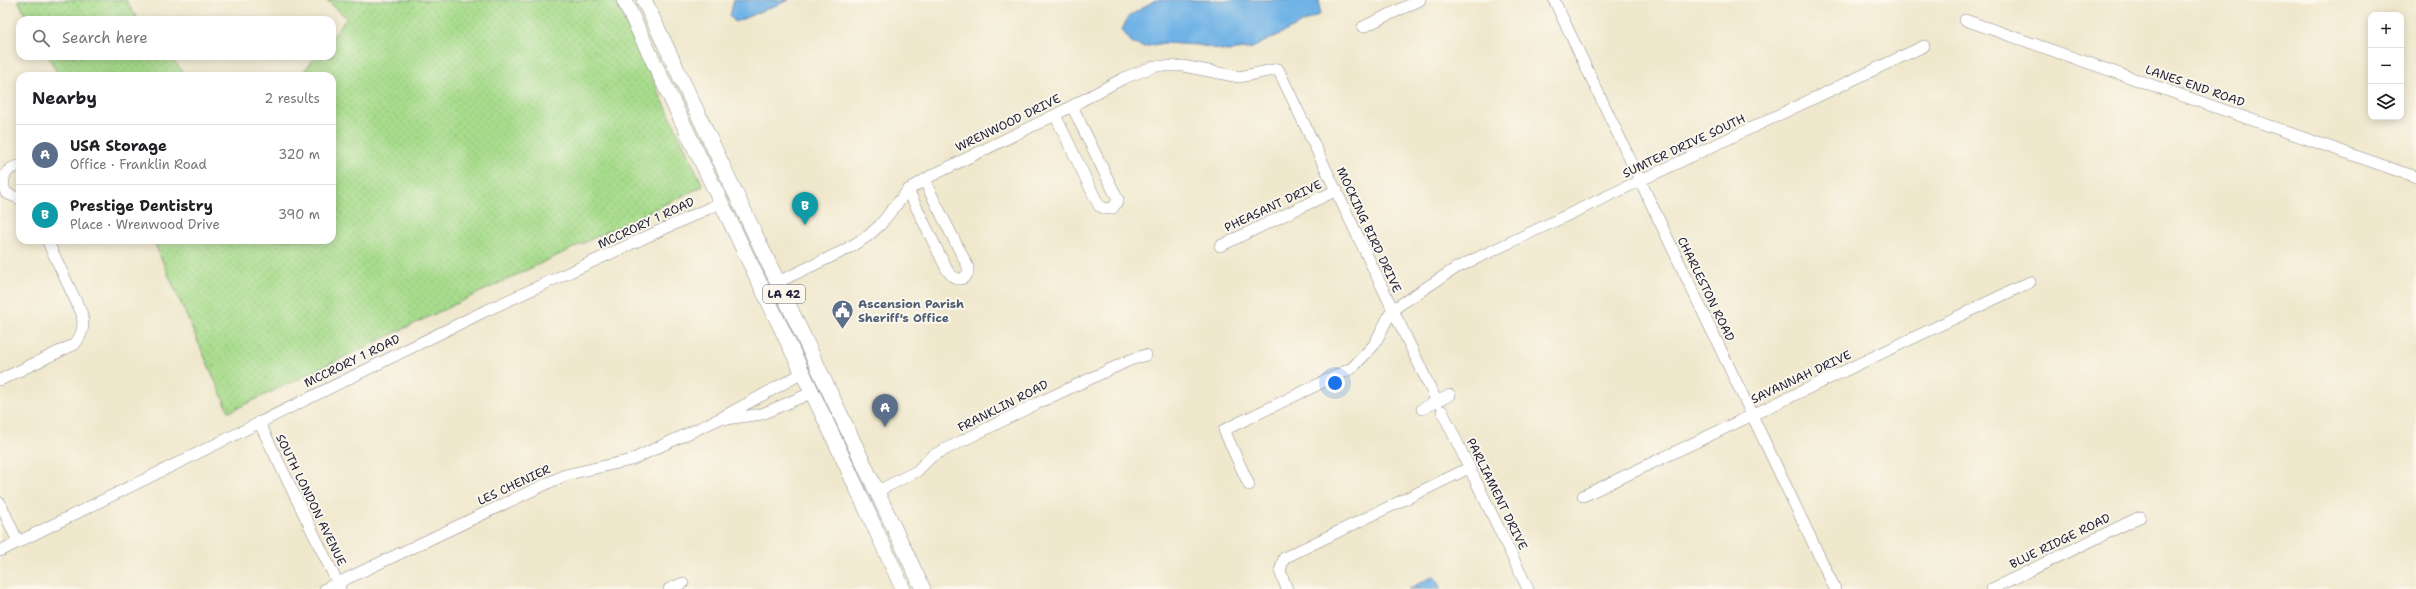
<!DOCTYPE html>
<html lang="en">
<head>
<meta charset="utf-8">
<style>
  :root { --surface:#fff; --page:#f6f6f6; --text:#202124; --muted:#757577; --line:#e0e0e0; --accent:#d1495b }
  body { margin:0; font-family:"Shantell Sans",sans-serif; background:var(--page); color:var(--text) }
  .controls { position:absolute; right:12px; top:12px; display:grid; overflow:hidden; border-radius:8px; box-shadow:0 2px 10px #0003 }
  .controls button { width:36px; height:36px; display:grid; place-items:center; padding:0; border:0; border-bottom:1px solid var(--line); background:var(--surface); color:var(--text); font:20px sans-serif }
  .you { position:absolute; left:1335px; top:383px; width:14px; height:14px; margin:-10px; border:3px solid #fff; border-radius:50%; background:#1a73e8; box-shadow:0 0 0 6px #1a73e833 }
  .badge { display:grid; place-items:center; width:26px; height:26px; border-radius:50%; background:var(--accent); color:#fff; font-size:13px; font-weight:700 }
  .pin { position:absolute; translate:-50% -33px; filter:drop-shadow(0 1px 2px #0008) }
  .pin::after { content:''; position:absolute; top:21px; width:14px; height:12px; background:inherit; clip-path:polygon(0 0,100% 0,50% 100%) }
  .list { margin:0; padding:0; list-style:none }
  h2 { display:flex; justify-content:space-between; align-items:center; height:52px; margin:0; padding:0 16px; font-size:17px }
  h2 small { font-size:13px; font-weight:400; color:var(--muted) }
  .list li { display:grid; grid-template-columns:26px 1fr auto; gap:12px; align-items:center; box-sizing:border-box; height:60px; padding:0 16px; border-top:1px solid var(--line) }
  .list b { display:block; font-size:15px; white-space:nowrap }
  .list p { margin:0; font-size:13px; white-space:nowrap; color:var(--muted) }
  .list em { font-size:13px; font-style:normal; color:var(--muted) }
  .icon { flex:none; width:22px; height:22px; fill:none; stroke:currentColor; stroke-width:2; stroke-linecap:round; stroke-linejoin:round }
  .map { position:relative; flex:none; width:2416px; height:589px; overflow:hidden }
  .search { position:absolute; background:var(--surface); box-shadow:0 2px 10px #0003; left:16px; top:16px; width:320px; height:44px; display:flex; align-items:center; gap:10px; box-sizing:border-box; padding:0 14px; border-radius:12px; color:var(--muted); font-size:15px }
  .panel { position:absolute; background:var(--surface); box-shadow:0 2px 10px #0003; left:16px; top:72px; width:320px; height:172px; border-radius:12px }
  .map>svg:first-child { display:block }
</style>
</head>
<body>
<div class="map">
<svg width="2416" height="589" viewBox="0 0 2416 589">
  <defs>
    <pattern id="grass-dots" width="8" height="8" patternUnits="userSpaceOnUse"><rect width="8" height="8" fill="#a7dc8c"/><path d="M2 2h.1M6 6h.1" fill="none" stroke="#8fbc7a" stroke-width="1.8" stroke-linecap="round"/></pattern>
  </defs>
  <rect width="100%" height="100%" fill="#fbf7ec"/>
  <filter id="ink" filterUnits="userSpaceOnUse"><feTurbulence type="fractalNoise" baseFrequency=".025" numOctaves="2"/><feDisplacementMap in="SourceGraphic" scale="8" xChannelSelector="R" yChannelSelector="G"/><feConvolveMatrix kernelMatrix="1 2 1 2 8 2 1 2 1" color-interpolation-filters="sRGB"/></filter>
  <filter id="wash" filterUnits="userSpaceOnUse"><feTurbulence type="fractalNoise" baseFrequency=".012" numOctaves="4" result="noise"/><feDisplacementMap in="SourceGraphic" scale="16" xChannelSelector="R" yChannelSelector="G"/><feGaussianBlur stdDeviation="0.9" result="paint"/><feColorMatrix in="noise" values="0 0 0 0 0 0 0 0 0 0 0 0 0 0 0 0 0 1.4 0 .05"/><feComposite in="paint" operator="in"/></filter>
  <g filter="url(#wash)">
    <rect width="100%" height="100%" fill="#f0e8cd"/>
    <path fill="url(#grass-dots)" stroke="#647f64" d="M18,0h108l12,20h-110z
      M327,0h288l88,186 -474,226 -76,-172h179v-164h-32l16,-20h16v-19l15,-19z
      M48,56h121l18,20h-128z"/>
    <path fill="#71b3e6" stroke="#4a6a90" d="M734,0h55l-54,22 -5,-6z
      M1155,0h164l1,14 -68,34 -25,3 -29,-6 -35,-2 -19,4 -11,-3 -11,-14 6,-13z
      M1434,576l7,13h-33z"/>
  </g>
  <g filter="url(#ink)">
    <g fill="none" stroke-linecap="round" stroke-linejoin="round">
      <defs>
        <path id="minor" d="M1554,0l281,589
          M1965,20l451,157
          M1363,27l57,-27
          M1055,115l44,91 7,3 7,-1 5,-8 -46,-94
          M20,166c-15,1 -20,14 -14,27l14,6
          M908,190l39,80c6,8 14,14 21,3v-6l-44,-87
          M1220,246l117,-56
          M778,282l65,-31 25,-15 12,-11 28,-35 23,-14 124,-61 69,-37 31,-12h28l56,11 39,-8 159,333
          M0,380l75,-36c8,-11 9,-17 7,-30l-35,-74
          M1422,409l28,-14
          M1442,411l86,178
          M726,419l36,-5 49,-21
          M259,422l81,166
          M1249,485l-25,-55 128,-62 22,-23 18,-35 64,-42 468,-222
          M878,491l39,-20 15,-15 106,-53 92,-43 16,-5
          M1583,496l447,-214
          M0,503l18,39
          M0,551l481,-238 239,-110
          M325,589l240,-114 66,-15 88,-41 82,-45
          M669,589l14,-6
          M1287,589l-7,-18 4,-13 185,-90
          M1992,589l148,-72"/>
        <path id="major" d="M624,0l207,432 72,157
          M644,0l279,589"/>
      </defs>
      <use href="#minor" stroke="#898584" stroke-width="12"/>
      <use href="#major" stroke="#898584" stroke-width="16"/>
      <use href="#minor" stroke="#fff" stroke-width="11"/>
      <use href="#major" stroke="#fff" stroke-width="15"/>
    </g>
  </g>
  <defs>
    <symbol id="civic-pin" viewBox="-11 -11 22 30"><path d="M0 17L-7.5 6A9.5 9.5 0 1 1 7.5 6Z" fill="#5c6f8a" stroke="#fbf7ec"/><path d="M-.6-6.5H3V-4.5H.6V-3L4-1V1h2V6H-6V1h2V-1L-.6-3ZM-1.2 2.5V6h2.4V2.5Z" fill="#fff"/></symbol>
  </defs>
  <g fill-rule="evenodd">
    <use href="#civic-pin" x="830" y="298" width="25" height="34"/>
  </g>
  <g text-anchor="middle" stroke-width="4" stroke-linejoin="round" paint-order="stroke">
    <rect fill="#fbf7ec" stroke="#636270" stroke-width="1" x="763" y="285" width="42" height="18" rx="3"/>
    <g font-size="11" font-weight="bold" fill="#22223b">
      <text x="784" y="298">LA 42</text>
    </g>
    <g font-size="12" fill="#22223b" stroke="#fbf7ec">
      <text transform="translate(2195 86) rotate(19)" y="4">LANES END ROAD</text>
      <text transform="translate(1008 123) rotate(-26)" y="4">WRENWOOD DRIVE</text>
      <text transform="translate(1684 146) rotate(-25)" y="4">SUMTER DRIVE SOUTH</text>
      <text transform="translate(1273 206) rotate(-25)" y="4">PHEASANT DRIVE</text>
      <text transform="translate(646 223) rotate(-25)" y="4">MCCRORY 1 ROAD</text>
      <text transform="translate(1369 230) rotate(65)" y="4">MOCKING BIRD DRIVE</text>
      <text transform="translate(1706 289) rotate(64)" y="4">CHARLESTON ROAD</text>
      <text transform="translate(352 361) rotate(-26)" y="4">MCCRORY 1 ROAD</text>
      <text transform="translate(1801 377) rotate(-25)" y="4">SAVANNAH DRIVE</text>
      <text transform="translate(1003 406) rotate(-27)" y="4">FRANKLIN ROAD</text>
      <text transform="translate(514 485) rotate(-25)" y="4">LES CHENIER</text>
      <text transform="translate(1497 494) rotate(64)" y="4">PARLIAMENT DRIVE</text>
      <text transform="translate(311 500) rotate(64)" y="4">SOUTH LONDON AVENUE</text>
      <text transform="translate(2060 541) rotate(-26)" y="4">BLUE RIDGE ROAD</text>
    </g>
    <g font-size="12" font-weight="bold" fill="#4e5e75" stroke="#fbf7ec" text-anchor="start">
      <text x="858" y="308">Ascension Parish<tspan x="858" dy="14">Sheriff's Office</tspan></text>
    </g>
  </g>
</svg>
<div class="controls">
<button>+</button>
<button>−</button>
<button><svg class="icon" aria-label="layers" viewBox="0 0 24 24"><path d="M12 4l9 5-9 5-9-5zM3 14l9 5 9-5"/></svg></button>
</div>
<div class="you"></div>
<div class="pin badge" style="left:885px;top:427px;background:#5c6f8a">A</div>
<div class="pin badge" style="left:805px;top:225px;background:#0f9aa8">B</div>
<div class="search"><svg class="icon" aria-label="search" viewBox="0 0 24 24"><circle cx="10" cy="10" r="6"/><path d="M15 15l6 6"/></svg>Search here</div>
<section class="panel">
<h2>Nearby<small>2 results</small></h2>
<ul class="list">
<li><span class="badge" style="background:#5c6f8a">A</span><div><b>USA Storage</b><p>Office · Franklin Road</p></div><em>320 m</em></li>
<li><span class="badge" style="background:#0f9aa8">B</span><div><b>Prestige Dentistry</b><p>Place · Wrenwood Drive</p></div><em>390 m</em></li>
</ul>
</section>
</div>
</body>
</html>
